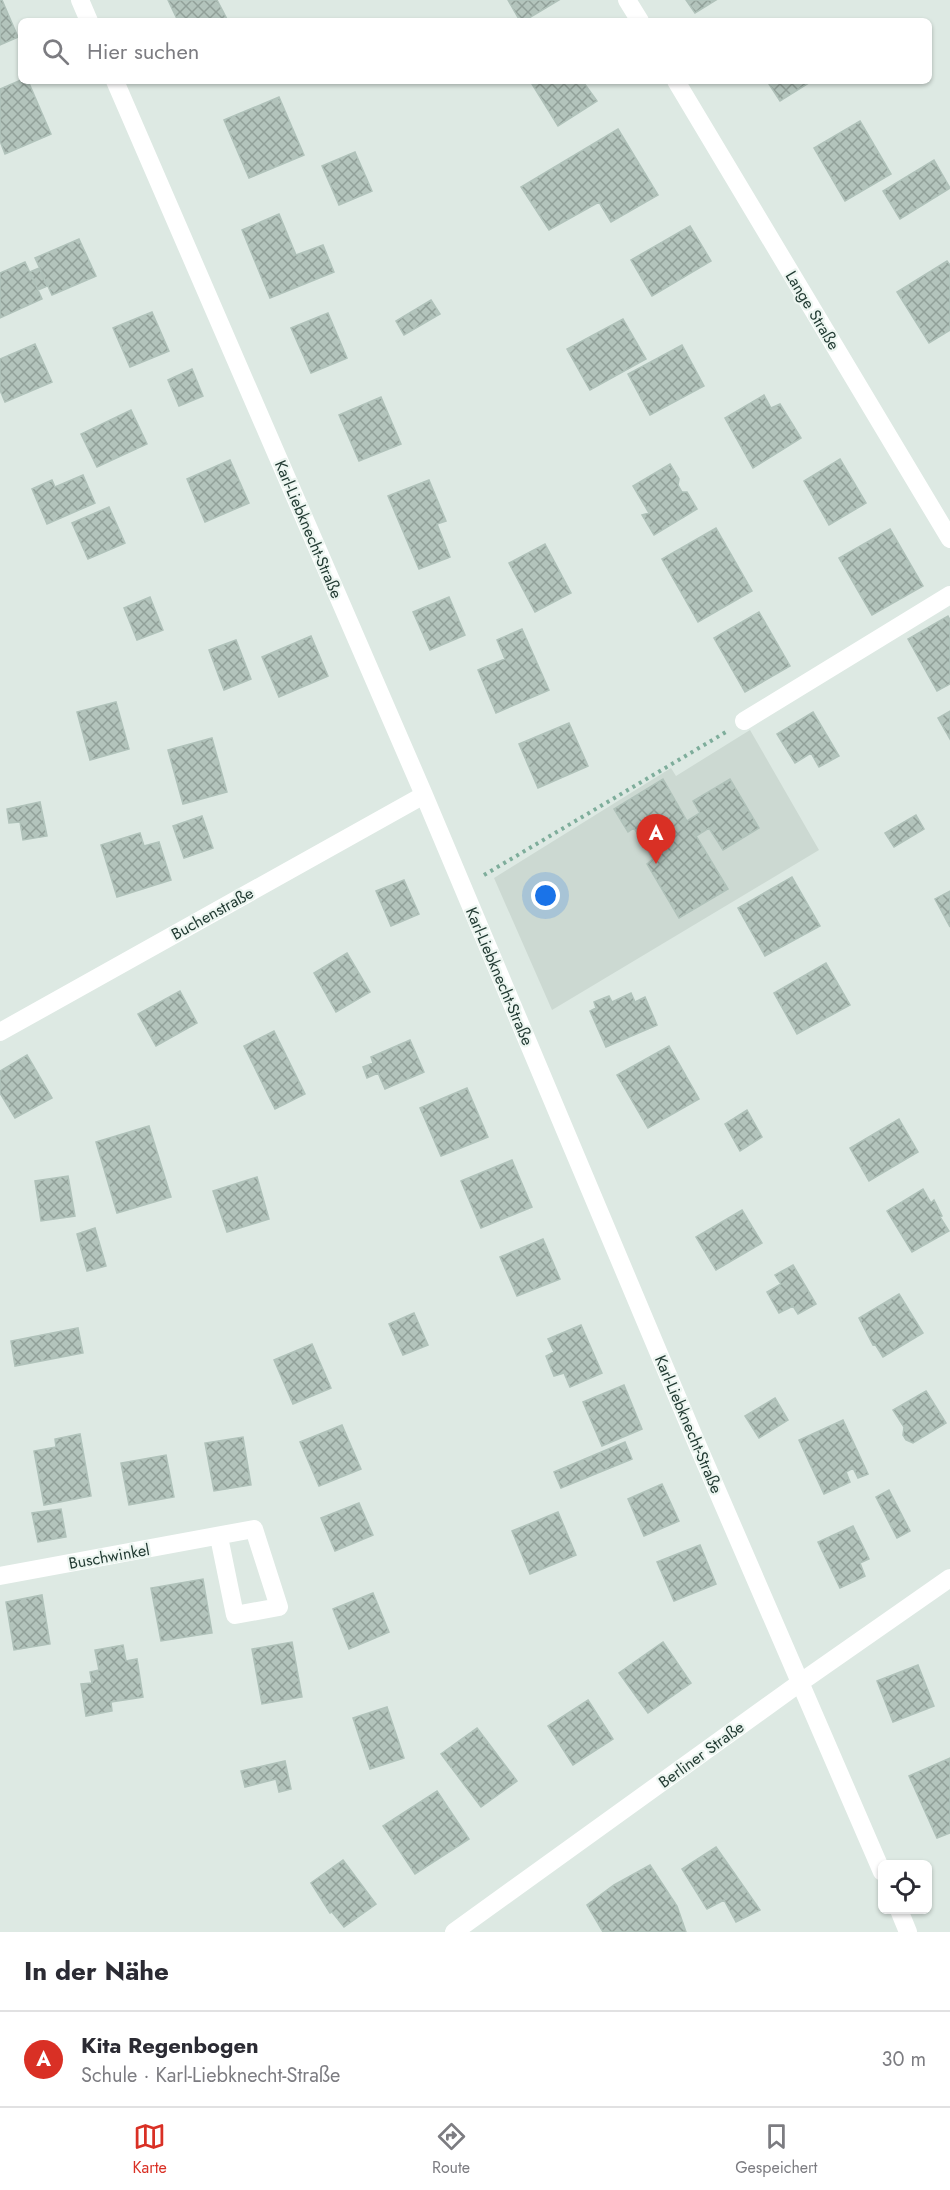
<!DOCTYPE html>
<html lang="de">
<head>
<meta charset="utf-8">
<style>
  :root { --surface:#fff; --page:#f2f2f3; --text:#2b2b33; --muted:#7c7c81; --line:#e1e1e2; --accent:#d93025 }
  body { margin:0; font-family:Jost,sans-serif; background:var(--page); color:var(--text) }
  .controls { position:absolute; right:18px; bottom:18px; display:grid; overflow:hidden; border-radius:9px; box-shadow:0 2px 4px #0004 }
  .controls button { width:54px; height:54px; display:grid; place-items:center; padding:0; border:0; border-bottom:2px solid var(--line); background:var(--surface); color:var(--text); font:30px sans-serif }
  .you { position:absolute; left:546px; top:896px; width:21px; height:21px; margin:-15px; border:4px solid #fff; border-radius:50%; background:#1a73e8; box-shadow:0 0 0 9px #1a73e833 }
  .badge { display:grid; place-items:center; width:39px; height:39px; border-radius:50%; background:var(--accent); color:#fff; font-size:20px; font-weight:700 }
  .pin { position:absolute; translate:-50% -50px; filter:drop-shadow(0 2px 3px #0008) }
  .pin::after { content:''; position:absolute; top:32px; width:21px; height:18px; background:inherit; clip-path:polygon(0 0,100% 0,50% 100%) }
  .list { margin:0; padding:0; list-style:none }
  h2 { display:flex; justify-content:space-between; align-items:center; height:78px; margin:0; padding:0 24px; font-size:26px }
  h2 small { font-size:20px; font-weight:400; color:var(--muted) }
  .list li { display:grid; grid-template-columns:39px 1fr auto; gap:18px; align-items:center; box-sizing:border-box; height:96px; padding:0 24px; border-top:2px solid var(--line) }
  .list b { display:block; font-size:22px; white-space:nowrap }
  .list p { margin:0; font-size:20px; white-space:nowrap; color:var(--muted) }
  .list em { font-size:20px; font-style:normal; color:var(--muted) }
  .icon { flex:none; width:33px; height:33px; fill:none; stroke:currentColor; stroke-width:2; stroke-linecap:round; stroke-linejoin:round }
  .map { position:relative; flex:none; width:950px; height:1932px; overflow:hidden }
  .search { position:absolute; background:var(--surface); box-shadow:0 2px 4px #0004; left:18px; right:18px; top:18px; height:66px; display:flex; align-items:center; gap:15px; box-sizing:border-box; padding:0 21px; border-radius:9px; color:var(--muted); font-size:22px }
  .sheet { height:174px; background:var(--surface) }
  nav { display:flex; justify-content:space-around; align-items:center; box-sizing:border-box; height:84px; border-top:2px solid var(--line); background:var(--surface); font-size:16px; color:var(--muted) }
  nav a { display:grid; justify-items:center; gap:3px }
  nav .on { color:var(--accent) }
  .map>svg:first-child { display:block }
</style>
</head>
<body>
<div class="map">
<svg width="950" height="1932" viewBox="0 0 950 1932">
  <defs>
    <pattern id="building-cross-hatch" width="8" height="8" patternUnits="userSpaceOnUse" patternTransform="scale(1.5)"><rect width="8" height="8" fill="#b3c4bc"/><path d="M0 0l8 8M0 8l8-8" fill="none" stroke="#91a099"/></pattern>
  </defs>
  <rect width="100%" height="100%" fill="#dde9e3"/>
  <path fill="#ccd9d2" d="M750,730l69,120 -267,160 -58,-132 177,-110 5,8z"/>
  <path fill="url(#building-cross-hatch)" stroke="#b0c2ba" stroke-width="1.5" d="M0,0h2l16,37 -18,8z
    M168,0h49l11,21h-50z
    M508,0h51l-35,21h-4z
    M686,0h30l-21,13z
    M21,80l7,1 23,53 -46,20 -5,-13v-52z
    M538,81h51l-5,2 13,18 -39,25 -26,-42z
    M767,81h45l-32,20z
    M279,97l25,58 -55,23 -25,-58z
    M860,121l31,53 -46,27 -31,-53z
    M618,129l40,66 -47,27 -12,-20 -50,28 -28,-43z
    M355,152l17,39 -33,14 -17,-39z
    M934,160l16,28 -50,31 -17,-28z
    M279,214l17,41 27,-10 11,27 -64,26 -28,-68z
    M690,226l21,35 -59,35 -21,-36z
    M79,239l17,37 -44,19 -17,-37z
    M947,261l3,4v65l-21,13 -32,-51z
    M25,262l17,37 -42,19v-45z
    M39,268l8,18 -9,4 -8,-18z
    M431,300l9,14 -36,21 -8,-14z
    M152,312l17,39 -39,16 -17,-39z
    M328,313l19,45 -36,15 -20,-45z
    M623,319l23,40 -56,31 -23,-41z
    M35,344l17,38 -47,20 -5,-12v-31z
    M682,345l22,41 -54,29 -22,-41z
    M192,369l11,27 -24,10 -11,-26z
    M764,395l7,13 9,-4 21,34 -48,30 -28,-50z
    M381,397l20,47 -42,17 -20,-46z
    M131,410l16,34 -50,23 -16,-33z
    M840,459l26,44 -37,22 -25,-44z
    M230,460l19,43 -44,19 -18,-43z
    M670,464l9,15 -1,6 4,7h5l10,17 -43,26 -12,-20 7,-2 -16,-27z
    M83,475l12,28 -48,21 -15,-35 20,-9 3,7z
    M429,480l17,41 -9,3 13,33 -31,12 -31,-73z
    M109,507l16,36 -37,16 -16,-36z
    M716,528l36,63 -54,31 -36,-63z
    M890,529l33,57 -51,29 -33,-57z
    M545,544l26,49 -36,19 -26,-49z
    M150,597l13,33 -26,10 -13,-32z
    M449,597l16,38 -35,15 -17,-38z
    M759,612l31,54 -45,26 -31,-54z
    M948,616l2,4v64l-13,7 -29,-52z
    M522,629l27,61 -53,23 -18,-43 27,-11 -8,-19z
    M311,636l17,40 -49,21 -17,-40z
    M236,640l15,39 -27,11 -15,-40z
    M116,702l13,47 -39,11 -13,-48z
    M950,711v28l-12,-21z
    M813,712l26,44 -20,11 -8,-14 -16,10 -18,-29z
    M569,723l19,43 -50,22 -19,-44z
    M212,738l15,54 -44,12 -15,-54z
    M663,779l24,42 13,-8 -7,-12 37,-22 29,49 -36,22 -14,-22 -13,8 32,53 -49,29 -32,-54 6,-5 -19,-31 -6,4 -14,-23z
    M40,802l7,34 -24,4 -3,-18 -11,1 -2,-14z
    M916,815l8,14 -30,18 -9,-14z
    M202,816l11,32 -29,10 -11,-32z
    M140,833l4,13 15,-4 12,38 -54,17 -16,-52z
    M792,877l28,49 -55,30 -27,-48z
    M404,880l15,34 -28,12 -15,-35z
    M950,891v36l-15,-28z
    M347,953l23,39 -34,20 -22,-39z
    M826,963l24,42 -53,29 -23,-41z
    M180,991l17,32 -41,23 -18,-32z
    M631,993l4,9 10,-5 12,28 -51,22 -16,-36 6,-3 -2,-6 15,-6 3,6z
    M274,1031l31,63 -30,15 -31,-63z
    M410,1040l14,32 -39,17 -7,-16 -11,5 -4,-11 10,-4 -2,-6z
    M669,1046l30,53 -51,29 -31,-53z
    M27,1055l25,43 -37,20 -15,-25v-22z
    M467,1088l21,49 -47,19 -21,-48z
    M747,1110l15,27 -22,14 -15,-27z
    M899,1119l19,33 -49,29 -19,-33z
    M149,1126l22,71 -54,16 -21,-71z
    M512,1160l20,47 -51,21 -20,-47z
    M68,1176l7,40 -34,5 -6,-40z
    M257,1177l12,42 -42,13 -14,-41z
    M923,1189l8,14 3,-3 8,16 -2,1 9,14 -37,21 -25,-41z
    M742,1210l20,33 -46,27 -20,-33z
    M95,1228l11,38 -19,5 -10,-37z
    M543,1239l17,40 -43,17 -17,-39z
    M793,1265l23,39 -18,10 -5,-8 -14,7 -12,-21 14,-8 -6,-9z
    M899,1294l24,39 -40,24 -8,-13 -2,1 -14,-27z
    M414,1313l14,32 -25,10 -14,-31z
    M581,1325l21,48 -32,14 -6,-14 -10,3 -8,-20 8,-4 -6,-13z
    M78,1328l5,25 -68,13 -4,-25z
    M312,1344l19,44 -38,16 -19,-44z
    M624,1385l18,44 -40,17 -19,-44z
    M926,1391l20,32 -33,20 -7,-3 -3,-5 1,-8 -11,-17z
    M775,1398l13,22 -29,18 -14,-22z
    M843,1420l25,54 -10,4 -5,-10 -7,4 4,10 -26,12 -25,-54z
    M342,1425l19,44 -42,17 -19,-44z
    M80,1434l11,62 -47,9 -10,-54 22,-4 -1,-8z
    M243,1437l8,48 -37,6 -9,-48z
    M625,1442l7,17 -71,29 -7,-16z
    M166,1455l8,42 -45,8 -8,-42z
    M662,1484l17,37 -35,15 -16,-37z
    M889,1490l21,41 -13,7 -21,-41z
    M359,1503l14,32 -38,16 -14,-33z
    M61,1509l5,28 -28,5 -6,-29z
    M558,1512l18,43 -46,19 -18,-43z
    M853,1526l16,33 -9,4 5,13 -25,12 -22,-46z
    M700,1545l16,39 -42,17 -17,-39z
    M203,1579l9,54 -51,8 -10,-53z
    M373,1593l16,39 -40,17 -16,-40z
    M42,1595l8,49 -36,6 -8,-48z
    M292,1642l10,55 -40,7 -10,-55z
    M663,1642l28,41 -43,30 -29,-40z
    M123,1645l3,16 11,-2 6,38 -32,5 1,9 -26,5 -5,-32 11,-1 -2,-11 9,-2 -4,-20z
    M918,1665l16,41 -41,16 -16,-41z
    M588,1700l25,39 -40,26 -25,-39z
    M387,1707l17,51 -34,11 -17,-51z
    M477,1728l40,53 -36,26 -40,-53z
    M950,1758v75l-13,5 -28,-62z
    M285,1761l6,28 -12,3 -3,-13 -31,8 -4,-16z
    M437,1791l32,48 -54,35 -32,-48z
    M716,1847l44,63 -24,12 -12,-22 -17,9 -25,-40z
    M343,1860l33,44 -32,23 -12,-15 -2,1 -19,-30z
    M650,1865l27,41 9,26h-83l-16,-27 27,-20z"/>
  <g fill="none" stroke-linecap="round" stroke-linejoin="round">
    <path stroke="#7ead9b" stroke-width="4" stroke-dasharray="3 4.5" stroke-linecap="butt" d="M484,875l242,-143"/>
    <path stroke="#fff" stroke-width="18" d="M744,721l206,-126"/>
    <path stroke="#fff" stroke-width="18" d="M80,0l9,21
      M627,0l13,21
      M115,81l309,714 273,649 185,428
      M676,81l274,458
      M0,1032l424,-237
      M0,1576l254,-47 25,78 -44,8 -16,-78
      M899,1910l9,22
      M454,1932l347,-250 149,-104"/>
  </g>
  <g text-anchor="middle" stroke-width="4.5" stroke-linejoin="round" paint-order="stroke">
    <g font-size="16" fill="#1f3830" stroke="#edf6f1">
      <text transform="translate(813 310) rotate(59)" y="6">Lange Straße</text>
      <text transform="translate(309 529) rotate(67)" y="6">Karl-Liebknecht-Straße</text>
      <text transform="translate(212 913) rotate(-29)" y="6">Buchenstraße</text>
      <text transform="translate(500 976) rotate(67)" y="6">Karl-Liebknecht-Straße</text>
      <text transform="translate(689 1424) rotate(67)" y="6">Karl-Liebknecht-Straße</text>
      <text transform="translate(109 1556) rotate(-10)" y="6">Buschwinkel</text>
      <text transform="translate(701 1754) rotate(-36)" y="6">Berliner Straße</text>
    </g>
  </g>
</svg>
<div class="controls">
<button><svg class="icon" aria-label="locate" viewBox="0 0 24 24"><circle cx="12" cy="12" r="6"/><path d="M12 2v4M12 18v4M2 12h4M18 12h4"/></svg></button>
</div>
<div class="you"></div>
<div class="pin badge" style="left:656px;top:864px">A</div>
<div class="search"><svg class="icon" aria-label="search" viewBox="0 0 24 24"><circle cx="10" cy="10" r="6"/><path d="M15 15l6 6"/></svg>Hier suchen</div>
</div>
<section class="sheet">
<h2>In der Nähe<small></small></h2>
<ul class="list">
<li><span class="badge">A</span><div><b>Kita Regenbogen</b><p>Schule · Karl-Liebknecht-Straße</p></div><em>30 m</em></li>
</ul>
</section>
<nav>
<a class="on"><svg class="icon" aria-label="map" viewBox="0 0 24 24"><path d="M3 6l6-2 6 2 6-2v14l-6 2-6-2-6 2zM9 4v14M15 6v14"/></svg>Karte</a>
<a><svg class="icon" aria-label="directions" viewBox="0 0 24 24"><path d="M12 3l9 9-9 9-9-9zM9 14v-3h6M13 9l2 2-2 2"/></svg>Route</a>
<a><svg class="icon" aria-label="saved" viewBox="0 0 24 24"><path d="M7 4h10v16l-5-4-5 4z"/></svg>Gespeichert</a>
</nav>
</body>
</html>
